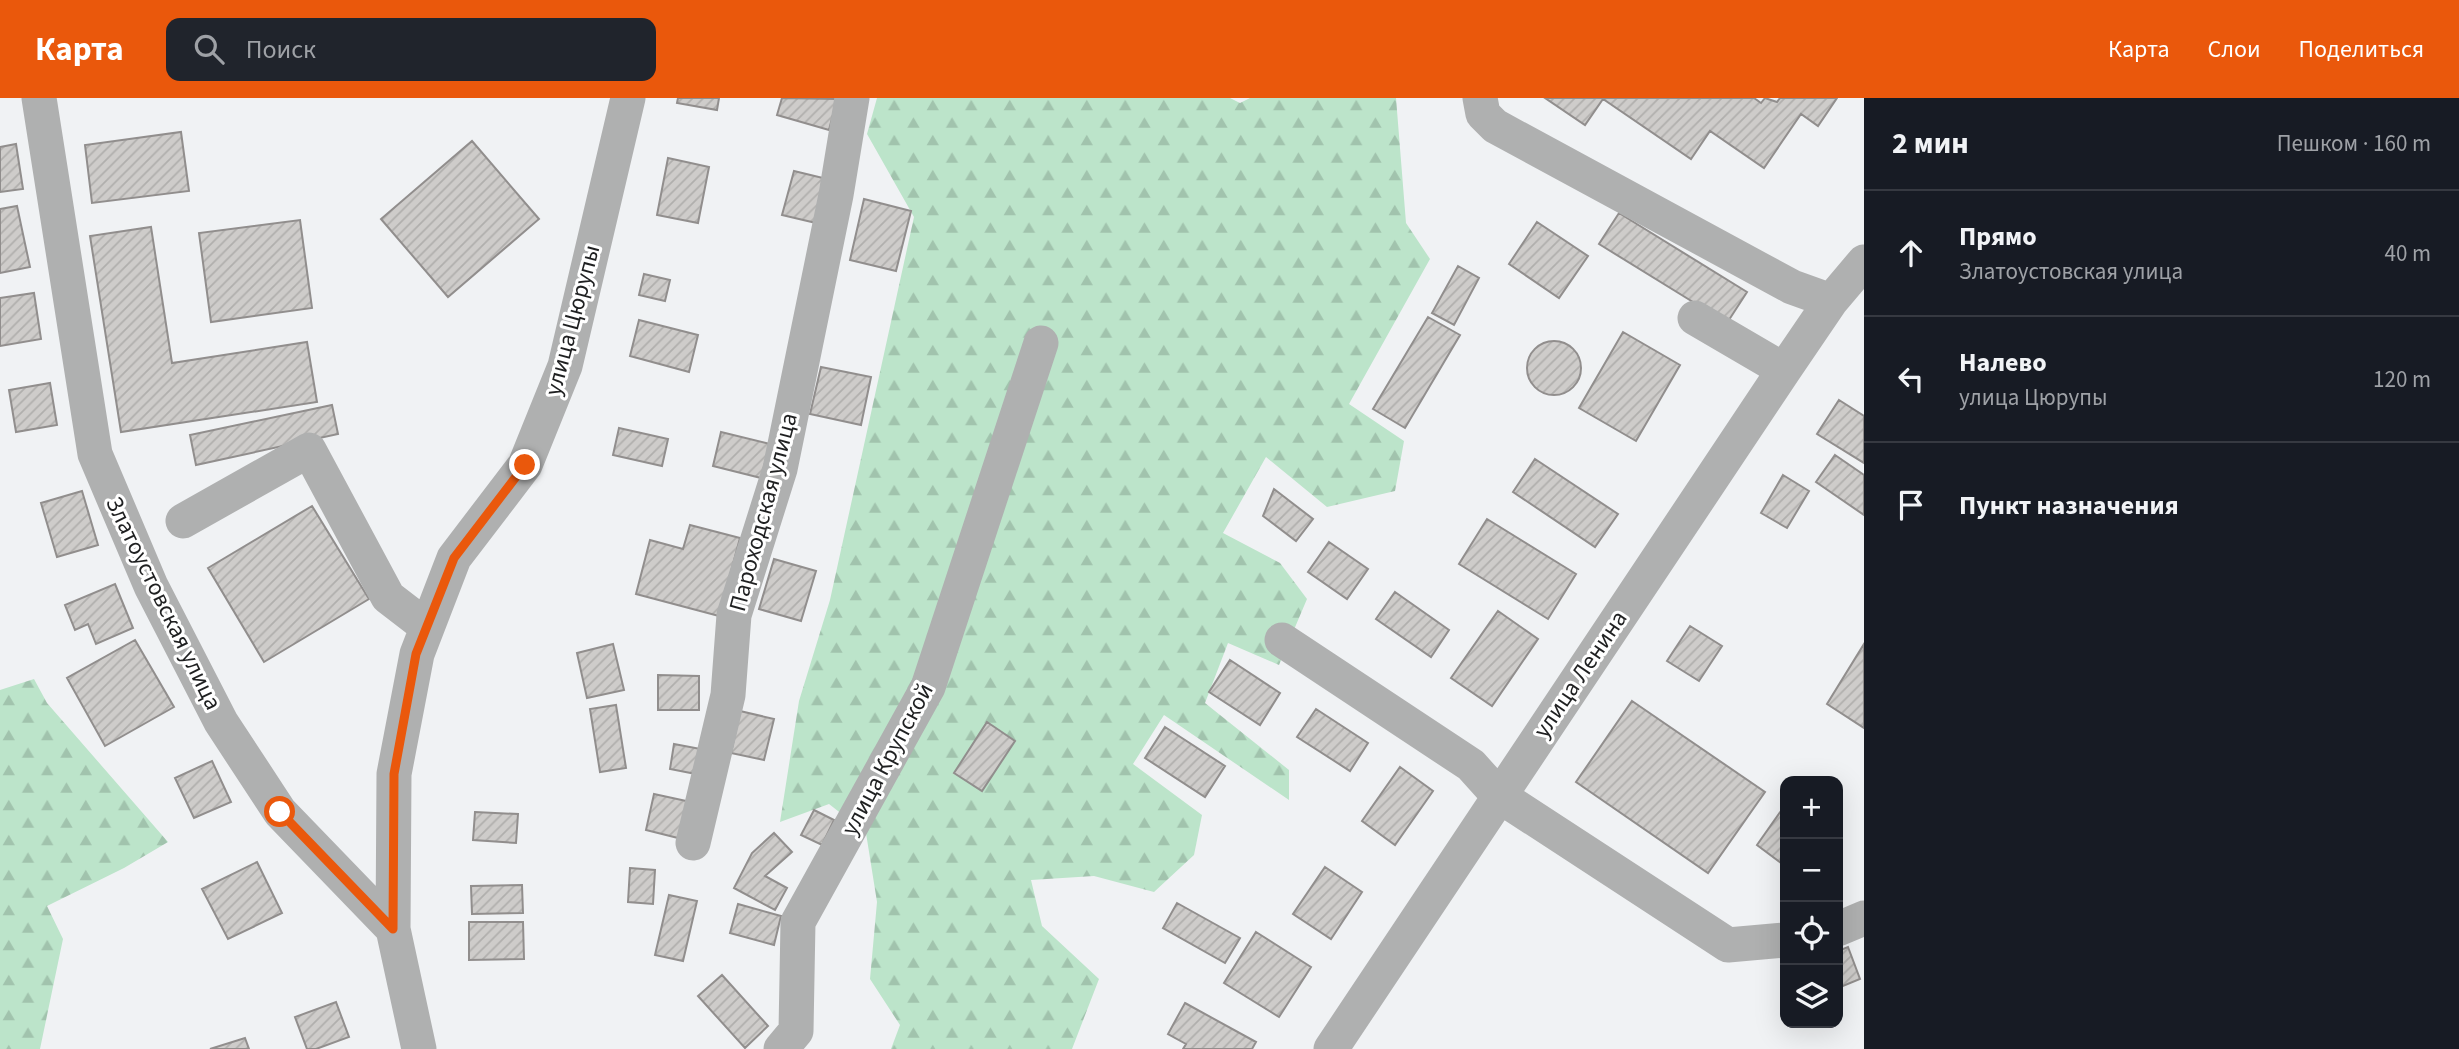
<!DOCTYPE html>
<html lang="ru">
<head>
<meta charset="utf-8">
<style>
  :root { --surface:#171b24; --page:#20242c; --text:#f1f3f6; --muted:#9ea1a6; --line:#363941; --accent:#ea580c }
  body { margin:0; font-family:"Source Sans 3",sans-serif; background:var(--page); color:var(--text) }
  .controls { position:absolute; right:21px; bottom:21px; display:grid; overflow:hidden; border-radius:14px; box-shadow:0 7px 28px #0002 }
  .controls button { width:63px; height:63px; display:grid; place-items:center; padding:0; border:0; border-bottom:2px solid var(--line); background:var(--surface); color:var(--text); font:35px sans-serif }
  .stop { position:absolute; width:21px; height:21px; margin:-16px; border:5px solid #ea580c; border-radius:50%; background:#fff }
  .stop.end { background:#ea580c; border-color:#fff; box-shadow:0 2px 7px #0008 }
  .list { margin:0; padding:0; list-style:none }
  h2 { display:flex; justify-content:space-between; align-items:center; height:91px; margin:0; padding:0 28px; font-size:30px }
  h2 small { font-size:23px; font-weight:400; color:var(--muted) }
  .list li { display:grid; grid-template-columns:46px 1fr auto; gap:21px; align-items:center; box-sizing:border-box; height:126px; padding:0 28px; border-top:2px solid var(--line) }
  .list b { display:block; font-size:26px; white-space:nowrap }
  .list p { margin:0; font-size:23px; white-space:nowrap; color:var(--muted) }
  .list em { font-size:23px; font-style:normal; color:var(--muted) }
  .icon { flex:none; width:38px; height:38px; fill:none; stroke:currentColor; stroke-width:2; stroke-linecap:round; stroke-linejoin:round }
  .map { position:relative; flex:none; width:1864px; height:951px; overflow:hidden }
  header { display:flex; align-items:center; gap:42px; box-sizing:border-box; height:98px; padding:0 35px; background:var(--accent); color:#fff }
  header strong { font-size:33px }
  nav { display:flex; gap:38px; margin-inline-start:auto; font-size:24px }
  .search { width:490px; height:63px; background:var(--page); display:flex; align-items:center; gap:18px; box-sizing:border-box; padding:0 24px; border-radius:14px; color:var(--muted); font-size:26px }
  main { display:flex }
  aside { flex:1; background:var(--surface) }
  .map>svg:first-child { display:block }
</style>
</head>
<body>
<header>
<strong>Карта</strong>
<div class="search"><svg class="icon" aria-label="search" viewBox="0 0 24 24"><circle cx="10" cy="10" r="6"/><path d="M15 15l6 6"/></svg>Поиск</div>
<nav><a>Карта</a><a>Слои</a><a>Поделиться</a></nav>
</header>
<main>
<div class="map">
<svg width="1864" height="951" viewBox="0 0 1864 951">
  <defs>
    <pattern id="forest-firs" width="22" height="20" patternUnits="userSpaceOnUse" patternTransform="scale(1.75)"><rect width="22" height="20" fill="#bce4ca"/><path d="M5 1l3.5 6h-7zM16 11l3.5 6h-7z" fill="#a1c3ad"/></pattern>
    <pattern id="building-hatch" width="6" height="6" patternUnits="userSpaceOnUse" patternTransform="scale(1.75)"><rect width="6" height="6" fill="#ceccca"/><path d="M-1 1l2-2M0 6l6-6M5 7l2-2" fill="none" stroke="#b0afad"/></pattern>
  </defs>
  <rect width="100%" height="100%" fill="#f0f2f4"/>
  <path fill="url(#forest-firs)" d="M877,0h353l10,5 10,-5h146l10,125 24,36 -81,145 55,37 -9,50 -68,16 -61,-50 -43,76 57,30 27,36 -28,66 -51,-22 -23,60 84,67v30l-125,-85 -31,49 69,51 -8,40 -40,37 -60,-16 -63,4 11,46 57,53 -27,70h-181l9,-24 -30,-46 7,-77 -11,-69 -37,-29 -49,18 19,-121 31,-101 84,-383 -47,-83z
    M34,581l13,24 121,139 -44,26 -77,38 16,33 -23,110h-40v-359z"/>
  <path fill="url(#building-hatch)" stroke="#918e8d" stroke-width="2" d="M678,0h41l-2,12 -40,-7z
    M782,0l55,1 -8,31 -52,-15z
    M1545,0h209l7,5 4,-5 12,4 3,-4h57l-19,28 -17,-12 -37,54 -54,-37 -19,28 -88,-60 -18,26z
    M181,34l8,59 -97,12 -7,-58z
    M472,43l67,78 -91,78 -67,-78z
    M16,46l7,45 -23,3v-45z
    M668,60l41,9 -11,56 -41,-8z
    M794,73l33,8 -11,44 -34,-8z
    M864,101l47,12 -15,60 -46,-11z
    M17,108l13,61 -30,6v-64z
    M1619,115l128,79 -20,31 -128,-79z
    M300,122l12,88 -101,14 -12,-89z
    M1537,124l51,34 -29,42 -50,-34z
    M151,129l21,136 135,-21 10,60 -196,30 -31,-196z
    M1458,168l21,12 -25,47 -22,-12z
    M644,176l26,6 -5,21 -26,-6z
    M34,195l7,46 -41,7v-48z
    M1428,219l32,18 -55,93 -32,-19z
    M639,222l59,15 -9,37 -59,-16z
    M1623,234l57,33 -44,76 -57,-33z
    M1527 270a27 27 0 1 1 54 0a27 27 0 1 1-54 0Z
    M821,269l50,10 -10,48 -51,-11z
    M50,285l7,42 -41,7 -7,-42z
    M1839,302l25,16v47l-47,-29z
    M332,307l6,29 -142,31 -6,-30z
    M619,330l49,11 -6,27 -49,-11z
    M721,334l49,12 -9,34 -48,-12z
    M1835,357l29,20v40l-48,-33z
    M1535,361l83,55 -23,33 -82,-55z
    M1783,377l26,16 -22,37 -26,-15z
    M1274,391l39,30 -17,22 -33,-25z
    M82,393l16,54 -41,12 -16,-54z
    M312,408l57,93 -105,63 -56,-94z
    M1487,421l89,55 -28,45 -89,-55z
    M690,427l50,13 -21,78 -83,-22 14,-54 33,9z
    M1329,444l39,27 -21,30 -39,-27z
    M774,461l42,12 -15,50 -42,-12z
    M115,486l18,44 -37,16 -8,-20 -13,6 -10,-25z
    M1395,494l54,38 -18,27 -55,-38z
    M1498,513l40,28 -46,67 -41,-28z
    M1690,528l32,20 -23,35 -32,-20z
    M135,542l39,67 -69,39 -38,-68z
    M613,546l11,46 -37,8 -10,-45z
    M1864,546v84l-37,-24z
    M1230,562l50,33 -20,32 -51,-33z
    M658,577l41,1v34h-41z
    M1632,603l133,91 -57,81 -132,-91z
    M616,607l10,63 -26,4 -10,-63z
    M1316,611l52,34 -18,28 -53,-34z
    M740,613l34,8 -10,41 -33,-7z
    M987,624l28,19 -33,50 -28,-18z
    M1165,629l60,39 -20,31 -60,-39z
    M674,646l32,6 -5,25 -31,-6z
    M212,663l19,41 -37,16 -19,-40z
    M1400,669l33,24 -38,54 -33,-24z
    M654,696l37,8 -9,37 -36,-9z
    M1783,710l2,1v57l-28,-21z
    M814,712l20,10 -12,25 -21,-10z
    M475,714l43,2 -2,29 -43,-3z
    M774,735l18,19 -27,24 22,12 -12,22 -41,-22 18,-35z
    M257,764l25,51 -54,26 -26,-50z
    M1325,769l37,25 -31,47 -38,-25z
    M630,770l25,2 -2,34 -25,-2z
    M522,787l1,28 -51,1 -1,-28z
    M669,797l28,6 -14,60 -28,-6z
    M1177,805l63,35 -15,25 -62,-35z
    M738,806l43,12 -7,29 -44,-12z
    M469,824h54l1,37 -55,1z
    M1256,834l55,35 -32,50 -55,-34z
    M1848,849l12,32 -22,9v-37z
    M722,877l46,51 -23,22 -47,-52z
    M336,904l13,35 -33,12h-9l-12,-32z
    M1185,905l71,39 -4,7h-69l3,-5 -18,-10z
    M245,940l4,11h-39z"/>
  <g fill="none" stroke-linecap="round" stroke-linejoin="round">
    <path stroke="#afb0b0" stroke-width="35" d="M39,0l56,356 56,132 70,136 59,90 113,117 26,120
      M1480,0l3,16 12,12 297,161 39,14
      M1695,220l89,52
      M183,423l126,-71 79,147 39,30
      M1282,542l189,125 27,30 230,150 57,-5
      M693,745l35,-148 6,-80 46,-146 56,-274 16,-97
      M393,831l1,-155 23,-120 37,-96 71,-93 40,-99 63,-268
      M1838,831l26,-11
      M781,951l15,-18 2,-109 130,-235 113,-344
      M1331,951l453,-679 47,-69 33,-39"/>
  </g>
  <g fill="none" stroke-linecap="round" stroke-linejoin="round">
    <path stroke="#ea580c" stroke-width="9" d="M280,714l113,117 1,-155 22,-120 38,-96 71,-93"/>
  </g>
  <g text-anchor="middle" stroke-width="6" stroke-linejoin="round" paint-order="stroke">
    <g font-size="24" fill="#1f2021" stroke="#fff">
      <text transform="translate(572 222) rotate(-75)" y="8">улица Цюрупы</text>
      <text transform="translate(763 414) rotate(-75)" y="8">Пароходская улица</text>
      <text transform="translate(164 505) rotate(64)" y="8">Златоустовская улица</text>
      <text transform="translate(1580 576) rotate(-56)" y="8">улица Ленина</text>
      <text transform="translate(887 661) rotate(-62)" y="8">улица Крупской</text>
    </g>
  </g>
</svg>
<div class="controls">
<button>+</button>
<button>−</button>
<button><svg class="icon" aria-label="locate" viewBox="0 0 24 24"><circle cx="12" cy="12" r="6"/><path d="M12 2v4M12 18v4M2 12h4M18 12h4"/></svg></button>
<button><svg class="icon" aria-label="layers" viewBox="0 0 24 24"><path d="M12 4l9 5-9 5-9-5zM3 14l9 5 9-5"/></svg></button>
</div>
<div class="stop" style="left:280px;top:714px"></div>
<div class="stop end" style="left:525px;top:367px"></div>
</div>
<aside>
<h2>2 мин<small>Пешком · 160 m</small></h2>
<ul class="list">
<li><svg class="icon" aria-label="ahead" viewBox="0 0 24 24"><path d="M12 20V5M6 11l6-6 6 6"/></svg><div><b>Прямо</b><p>Златоустовская улица</p></div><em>40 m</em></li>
<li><svg class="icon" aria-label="left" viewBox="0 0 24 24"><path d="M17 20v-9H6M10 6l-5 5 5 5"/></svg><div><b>Налево</b><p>улица Цюрупы</p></div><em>120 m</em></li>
<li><svg class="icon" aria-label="arrive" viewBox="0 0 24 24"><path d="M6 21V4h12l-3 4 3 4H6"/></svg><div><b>Пункт назначения</b></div></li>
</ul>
</aside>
</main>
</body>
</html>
